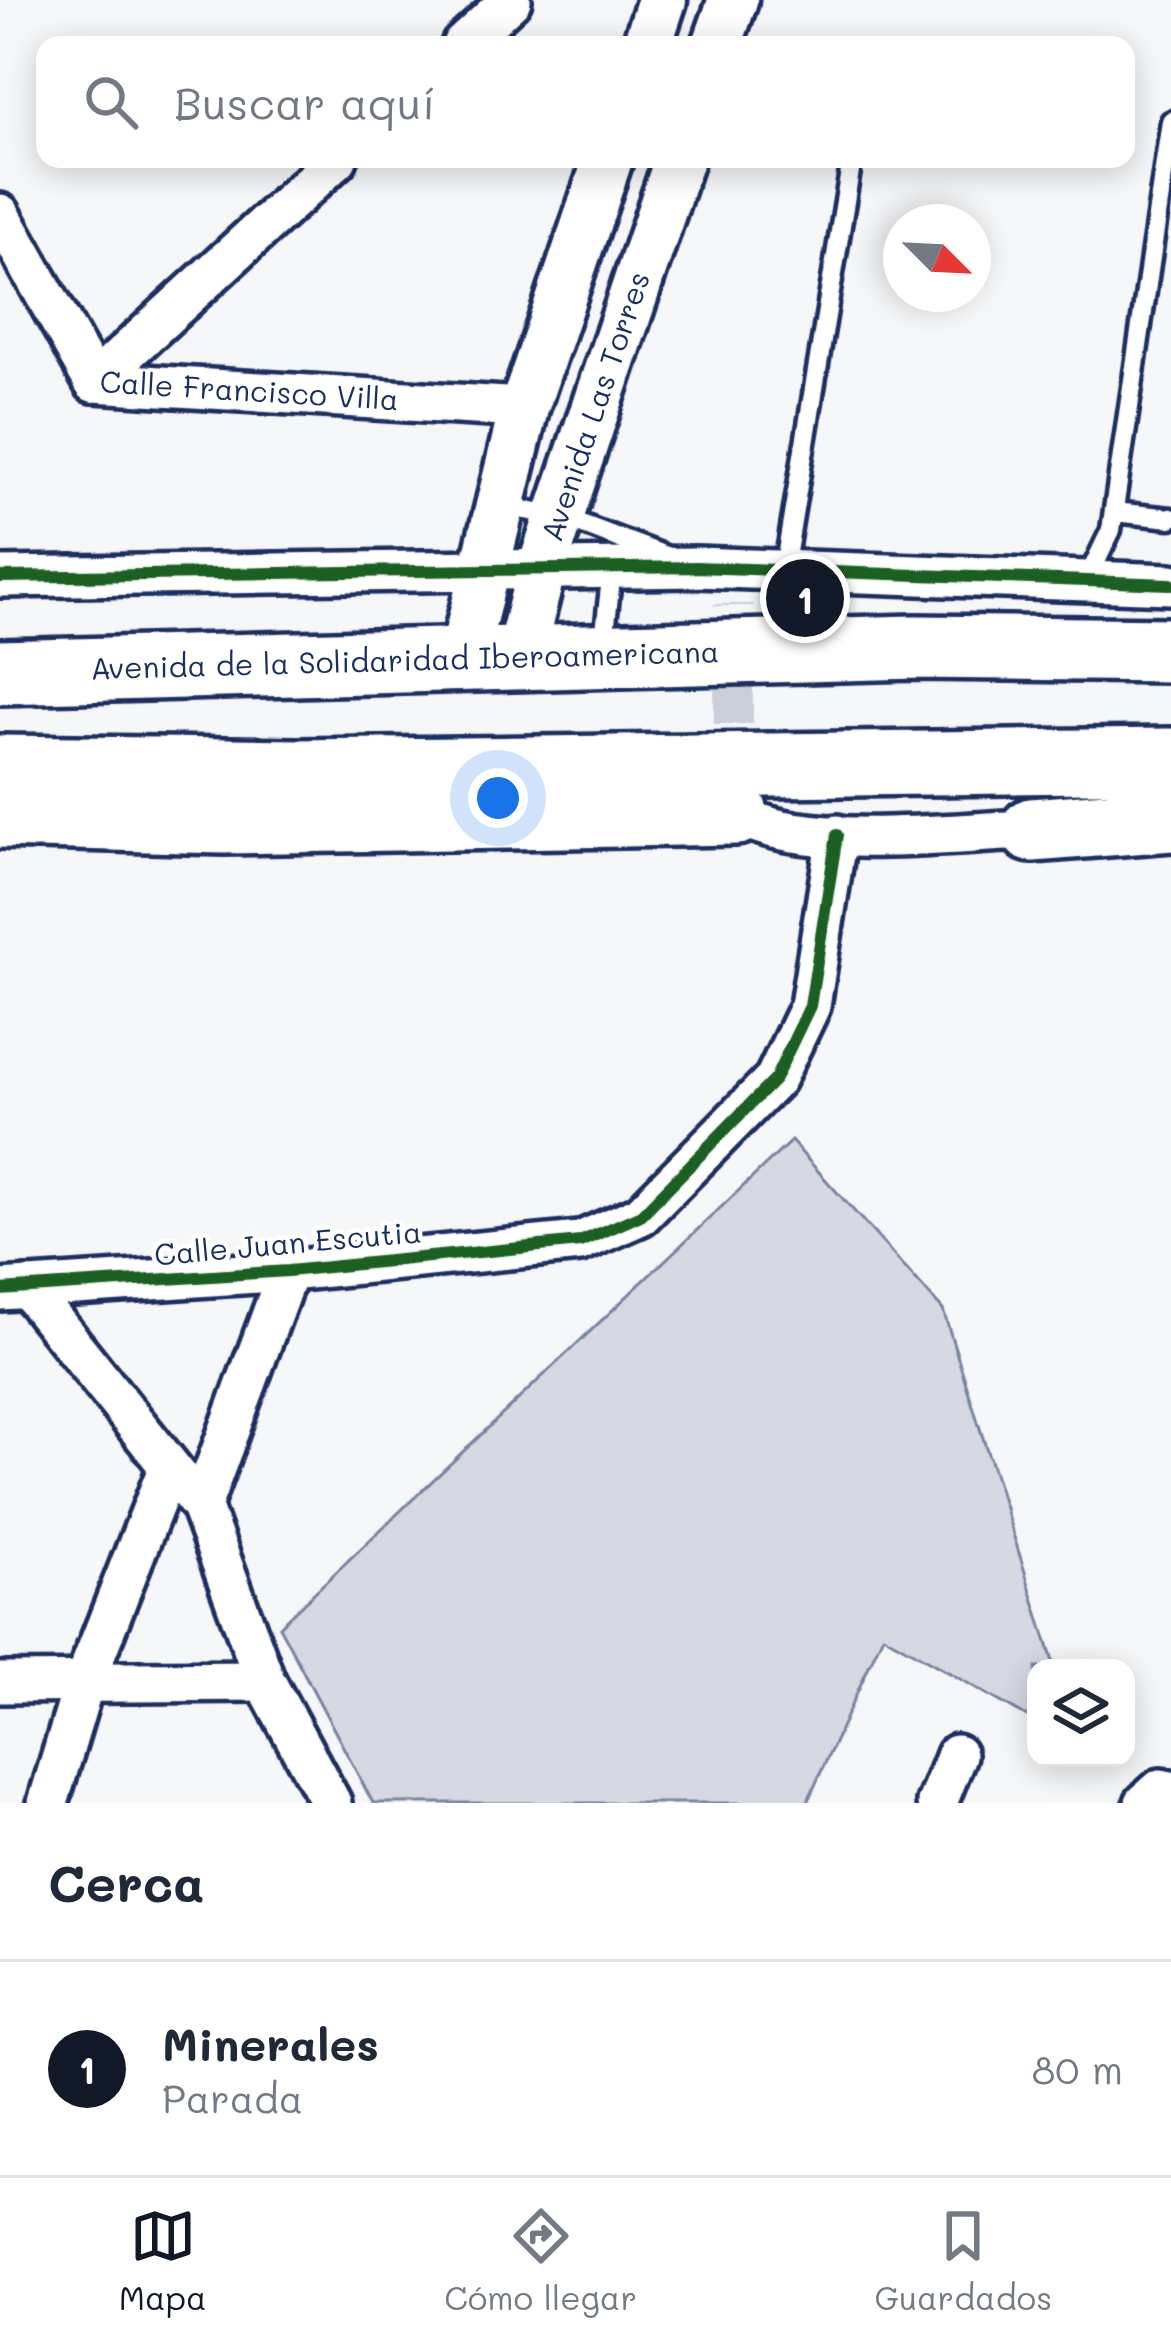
<!DOCTYPE html>
<html lang="es">
<head>
<meta charset="utf-8">
<style>
  :root { --surface:#fff; --page:#f2f2f3; --text:#1f2937; --muted:#747a83; --line:#e0e1e3; --accent:#111827 }
  body { margin:0; font-family:Mali,sans-serif; background:var(--page); color:var(--text) }
  .controls { position:absolute; right:36px; bottom:36px; display:grid; overflow:hidden; border-radius:24px; box-shadow:0 6px 30px #0003 }
  .controls button { width:108px; height:108px; display:grid; place-items:center; padding:0; border:0; border-bottom:3px solid var(--line); background:var(--surface); color:var(--text); font:60px sans-serif }
  .compass { position:absolute; left:883px; top:204px; width:108px; height:108px; border-radius:50%; background:var(--surface); box-shadow:0 6px 30px #0003; rotate:114deg }
  .you { position:absolute; left:498px; top:798px; width:42px; height:42px; margin:-30px; border:9px solid #fff; border-radius:50%; background:#1a73e8; box-shadow:0 0 0 18px #1a73e833 }
  .badge { display:grid; place-items:center; width:78px; height:78px; border-radius:50%; background:var(--accent); color:#fff; font-size:39px; font-weight:700 }
  .pin { position:absolute; translate:-50% -50%; border:6px solid #fff; box-shadow:0 3px 12px #0006 }
  .list { margin:0; padding:0; list-style:none }
  h2 { display:flex; justify-content:space-between; align-items:center; height:156px; margin:0; padding:0 48px; font-size:51px }
  h2 small { font-size:39px; font-weight:400; color:var(--muted) }
  .list li { display:grid; grid-template-columns:78px 1fr auto; gap:36px; align-items:center; box-sizing:border-box; height:216px; padding:0 48px; border-top:3px solid var(--line) }
  .list b { display:block; font-size:45px; white-space:nowrap }
  .list p { margin:0; font-size:39px; white-space:nowrap; color:var(--muted) }
  .list em { font-size:39px; font-style:normal; color:var(--muted) }
  .icon { flex:none; width:66px; height:66px; fill:none; stroke:currentColor; stroke-width:2; stroke-linecap:round; stroke-linejoin:round }
  .map { position:relative; flex:none; width:1171px; height:1803px; overflow:hidden }
  .search { position:absolute; background:var(--surface); box-shadow:0 6px 30px #0003; left:36px; right:36px; top:36px; height:132px; display:flex; align-items:center; gap:30px; box-sizing:border-box; padding:0 42px; border-radius:24px; color:var(--muted); font-size:45px }
  .sheet { height:372px; background:var(--surface) }
  nav { display:flex; justify-content:space-around; align-items:center; box-sizing:border-box; height:168px; border-top:3px solid var(--line); background:var(--surface); font-size:33px; color:var(--muted) }
  nav a { display:grid; justify-items:center; gap:6px }
  nav .on { color:var(--accent) }
  .map>svg:first-child { display:block }
</style>
</head>
<body>
<div class="map">
<svg width="1171" height="1803" viewBox="0 0 1171 1803">
  <rect width="100%" height="100%" fill="#f6f7f9"/>
  <filter id="ink" filterUnits="userSpaceOnUse"><feTurbulence type="fractalNoise" baseFrequency=".00833" numOctaves="2"/><feDisplacementMap in="SourceGraphic" scale="24" xChannelSelector="R" yChannelSelector="G"/><feConvolveMatrix kernelMatrix="1 2 1 2 8 2 1 2 1" color-interpolation-filters="sRGB"/></filter>
  <g filter="url(#ink)">
    <path fill="#d6d9e2" stroke="#7884a0" stroke-width="3" d="M791,1141l152,169 112,358h-19v54l-153,-87 -76,168h-434l-94,-177z"/>
    <g fill="none" stroke-linecap="round" stroke-linejoin="round">
      <path stroke="#cacfda" stroke-width="39" stroke-dasharray="39 20" stroke-linecap="butt" d="M733,783l1,-179"/>
      <defs>
        <path id="service" d="M501,506l59,10 108,41
          M1114,512l57,6
          M784,570l68,-411
          M1087,580l24,-50 60,-409
          M603,649l9,-79"/>
        <g id="minor">
          <path d="M462,45l49,-45"/>
          <path id="s1" d="M0,214l94,168 430,26"/>
          <path d="M94,382l243,-223"/>
          <path d="M0,577l696,-10 475,17"/>
          <path d="M734,792l2,21c64,40 217,19 296,17l21,5"/>
          <path d="M27,1288l174,218 64,175 66,122"/>
          <path d="M0,1290l288,-19 292,-29 61,-27 134,-136 35,-73 27,-171"/>
          <path d="M201,1506l87,-235"/>
          <path d="M0,1683l265,-2"/>
          <path d="M48,1803l36,-120 84,-214"/>
          <path d="M937,1803l19,-48"/>
          <path d="M1145,1803l16,-14 10,2"/>
        </g>
        <g id="tertiary">
          <path d="M647,45l15,-45"/>
          <path d="M717,45l16,-45"/>
          <path id="s2" d="M519,659l22,-88 138,-412"/>
          <path d="M462,662l62,-254 84,-249"/>
        </g>
        <g id="trunk">
          <path id="s3" d="M0,672l915,-25 256,3"/>
          <path d="M0,767l298,4 873,-11"/>
          <path d="M0,816l224,6 512,-9"/>
          <path d="M1032,830l139,-11"/>
        </g>
      </defs>
      <use href="#service" stroke="#1b2f5e" stroke-width="27"/>
      <use href="#minor" stroke="#1b2f5e" stroke-width="48"/>
      <use href="#tertiary" stroke="#1b2f5e" stroke-width="57"/>
      <use href="#trunk" stroke="#1b2f5e" stroke-width="72"/>
      <use href="#service" stroke="#fff" stroke-width="18"/>
      <use href="#minor" stroke="#fff" stroke-width="39"/>
      <use href="#tertiary" stroke="#fff" stroke-width="48"/>
      <use href="#trunk" stroke="#fff" stroke-width="63"/>
      <defs>
        <path id="cycleway" d="M0,577l696,-10 475,17
          M0,1290l288,-19 292,-29 61,-27 134,-136 35,-73 27,-171"/>
      </defs>
      <use href="#cycleway" stroke="#fff" stroke-width="20"/>
      <use href="#cycleway" stroke="#1b5e20" stroke-width="12"/>
    </g>
  </g>
  <g text-anchor="middle" stroke-width="9" stroke-linejoin="round" paint-order="stroke">
    <g font-size="30" fill="#1b2f5e" stroke="#fff">
      <text dy="10" stroke="none"><textPath href="#s1" startOffset="348">Calle Francisco Villa</textPath></text>
      <text dy="10" stroke="none"><textPath href="#s2" startOffset="264">Avenida Las Torres</textPath></text>
      <text dy="10" stroke="none"><textPath href="#s3" startOffset="405">Avenida de la Solidaridad Iberoamericana</textPath></text>
      <text transform="translate(288 1244) rotate(-5)" y="10">Calle Juan Escutia</text>
    </g>
  </g>
</svg>
<div class="controls">
<button><svg class="icon" aria-label="layers" viewBox="0 0 24 24"><path d="M12 4l9 5-9 5-9-5zM3 14l9 5 9-5"/></svg></button>
</div>
<svg class="compass" viewBox="-18 -18 36 36"><path d="M0-13l5 13h-10z" fill="#e53935"/><path d="M0 13l5-13h-10z" fill="#747a83"/></svg>
<div class="you"></div>
<div class="pin badge" style="left:805px;top:598px">1</div>
<div class="search"><svg class="icon" aria-label="search" viewBox="0 0 24 24"><circle cx="10" cy="10" r="6"/><path d="M15 15l6 6"/></svg>Buscar aquí</div>
</div>
<section class="sheet">
<h2>Cerca<small></small></h2>
<ul class="list">
<li><span class="badge">1</span><div><b>Minerales</b><p>Parada</p></div><em>80 m</em></li>
</ul>
</section>
<nav>
<a class="on"><svg class="icon" aria-label="map" viewBox="0 0 24 24"><path d="M3 6l6-2 6 2 6-2v14l-6 2-6-2-6 2zM9 4v14M15 6v14"/></svg>Mapa</a>
<a><svg class="icon" aria-label="directions" viewBox="0 0 24 24"><path d="M12 3l9 9-9 9-9-9zM9 14v-3h6M13 9l2 2-2 2"/></svg>Cómo llegar</a>
<a><svg class="icon" aria-label="saved" viewBox="0 0 24 24"><path d="M7 4h10v16l-5-4-5 4z"/></svg>Guardados</a>
</nav>
</body>
</html>
